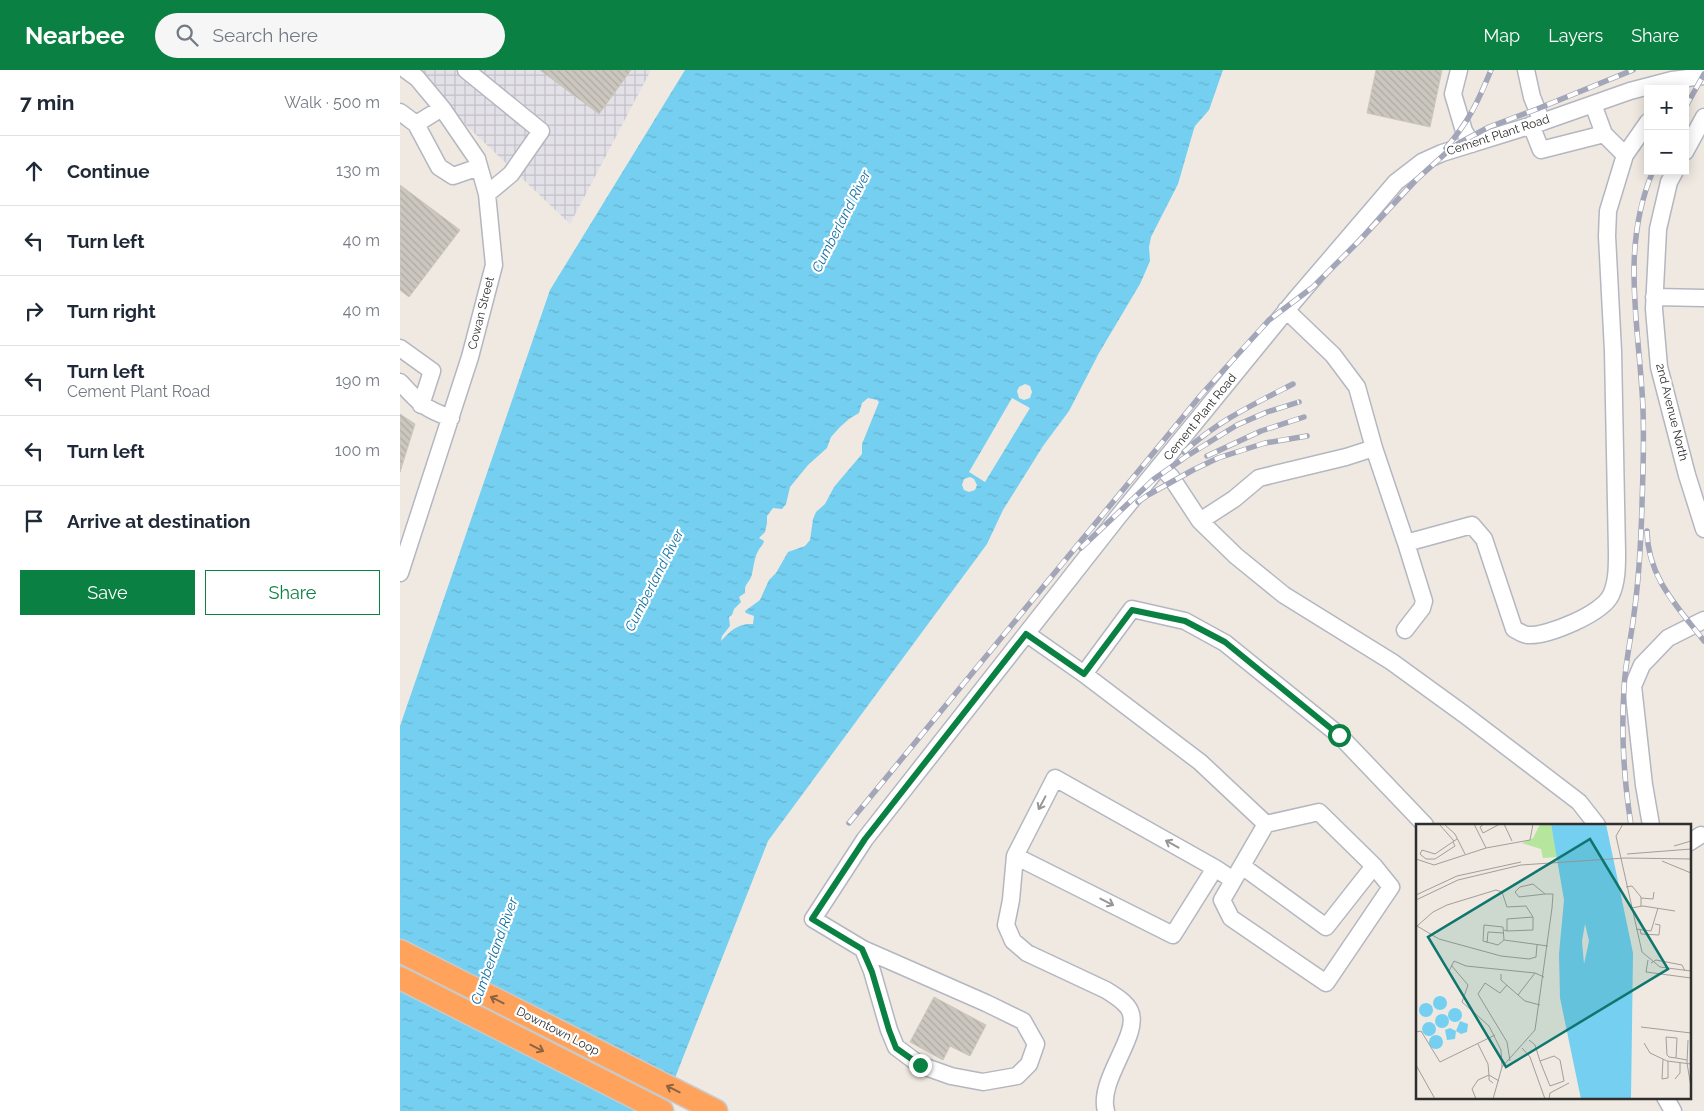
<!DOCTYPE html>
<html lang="en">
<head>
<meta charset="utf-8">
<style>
  :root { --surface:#fff; --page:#f6f6f7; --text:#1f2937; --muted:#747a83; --line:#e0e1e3; --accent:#0b8043 }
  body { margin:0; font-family:Raleway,sans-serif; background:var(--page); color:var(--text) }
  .controls { position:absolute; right:15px; top:15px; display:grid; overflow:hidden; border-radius:0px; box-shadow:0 2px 12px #0003 }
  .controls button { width:45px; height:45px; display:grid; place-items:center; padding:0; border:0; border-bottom:1px solid var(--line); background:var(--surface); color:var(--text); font:25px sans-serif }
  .stop { position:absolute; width:15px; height:15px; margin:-11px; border:4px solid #0b8043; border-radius:50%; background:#fff }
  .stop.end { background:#0b8043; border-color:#fff; box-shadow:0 1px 5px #0008 }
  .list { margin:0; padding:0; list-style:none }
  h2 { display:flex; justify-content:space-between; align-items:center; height:65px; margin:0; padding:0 20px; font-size:21px }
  h2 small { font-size:16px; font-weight:400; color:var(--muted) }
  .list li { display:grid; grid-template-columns:32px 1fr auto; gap:15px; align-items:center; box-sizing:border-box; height:70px; padding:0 20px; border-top:1px solid var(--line) }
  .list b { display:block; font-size:19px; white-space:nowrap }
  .list p { margin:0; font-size:16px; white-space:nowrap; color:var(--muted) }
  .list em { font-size:16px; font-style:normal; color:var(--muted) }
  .actions { display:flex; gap:10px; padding:15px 20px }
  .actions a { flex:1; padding:11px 0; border:1px solid var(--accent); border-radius:0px; text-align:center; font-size:18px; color:var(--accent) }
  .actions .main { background:var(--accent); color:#fff }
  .icon { flex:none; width:28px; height:28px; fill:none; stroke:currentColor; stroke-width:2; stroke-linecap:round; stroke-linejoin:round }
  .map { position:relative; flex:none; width:1304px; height:1041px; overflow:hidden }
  header { display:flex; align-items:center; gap:30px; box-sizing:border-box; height:70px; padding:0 25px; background:var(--accent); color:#fff }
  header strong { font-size:24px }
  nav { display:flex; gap:28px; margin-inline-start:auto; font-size:18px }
  .search { width:350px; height:45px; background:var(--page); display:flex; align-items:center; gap:12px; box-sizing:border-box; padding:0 18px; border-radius:28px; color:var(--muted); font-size:19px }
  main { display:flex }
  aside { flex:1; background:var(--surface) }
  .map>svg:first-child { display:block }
</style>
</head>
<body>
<header>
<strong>Nearbee</strong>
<div class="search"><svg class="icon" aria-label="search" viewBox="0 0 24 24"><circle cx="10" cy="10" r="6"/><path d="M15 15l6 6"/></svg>Search here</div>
<nav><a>Map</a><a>Layers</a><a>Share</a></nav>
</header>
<main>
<aside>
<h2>7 min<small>Walk · 500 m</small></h2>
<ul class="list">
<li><svg class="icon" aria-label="ahead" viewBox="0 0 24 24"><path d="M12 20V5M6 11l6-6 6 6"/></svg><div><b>Continue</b></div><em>130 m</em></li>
<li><svg class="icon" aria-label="left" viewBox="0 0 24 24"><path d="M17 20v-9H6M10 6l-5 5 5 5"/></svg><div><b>Turn left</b></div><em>40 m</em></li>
<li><svg class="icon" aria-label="right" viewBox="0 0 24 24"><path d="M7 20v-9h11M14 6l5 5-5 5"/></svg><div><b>Turn right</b></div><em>40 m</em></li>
<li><svg class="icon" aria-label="left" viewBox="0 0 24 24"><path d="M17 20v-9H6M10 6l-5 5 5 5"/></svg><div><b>Turn left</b><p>Cement Plant Road</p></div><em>190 m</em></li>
<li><svg class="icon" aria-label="left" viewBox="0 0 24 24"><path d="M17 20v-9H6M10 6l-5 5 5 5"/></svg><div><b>Turn left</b></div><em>100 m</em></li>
<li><svg class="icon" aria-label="arrive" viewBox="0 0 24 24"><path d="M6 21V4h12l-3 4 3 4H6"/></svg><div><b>Arrive at destination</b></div></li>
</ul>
<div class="actions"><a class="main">Save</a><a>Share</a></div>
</aside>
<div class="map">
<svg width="1304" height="1041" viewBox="0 0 1304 1041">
  <defs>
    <pattern id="industrial-grid" width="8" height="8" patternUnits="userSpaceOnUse" patternTransform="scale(1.25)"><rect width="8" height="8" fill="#e3e1e8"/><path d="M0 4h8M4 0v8" fill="none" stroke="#c3c1c7"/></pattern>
    <pattern id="water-ripples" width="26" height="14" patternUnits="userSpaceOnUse" patternTransform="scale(1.25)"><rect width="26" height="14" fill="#75cff0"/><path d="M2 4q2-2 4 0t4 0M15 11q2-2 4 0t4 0" fill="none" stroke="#66b2ce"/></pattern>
    <pattern id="building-back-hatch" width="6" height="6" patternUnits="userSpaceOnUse" patternTransform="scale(1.25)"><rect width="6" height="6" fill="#cbc7bf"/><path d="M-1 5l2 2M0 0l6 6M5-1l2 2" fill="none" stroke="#afaba4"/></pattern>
  </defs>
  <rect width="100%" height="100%" fill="#efe9e1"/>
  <path fill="url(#industrial-grid)" d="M8,0h243l-81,154z"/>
  <path fill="url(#water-ripples)" fill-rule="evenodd" d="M285,0h538l-14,40 -14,16 -2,6 -15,52 -27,53 -2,10 1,14 -10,23 -41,69 -30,58 -26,35 -40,64 -16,34 -219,297 -106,270h-262v-385l150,-436zM625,314l5,2 2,6 -2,6 -6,2 -5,-2 -2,-7 2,-4zM468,328l9,2 2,2 -17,42v10l-28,33 -9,17 -9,8 -3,7 -3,21 -5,6 -17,6 -12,21 -7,7 -9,20 -15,11 1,2 8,3 -1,8c-15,-1 -23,7 -32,17l1,-5 8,-10 -1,-9 3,-2 2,-6 7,-7 -2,-5 6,-4c-1,-10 5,-10 7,-19 2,-10 3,-22 11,-30l1,-3 -5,-3 6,-6 2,-9v-7l6,-8 9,1 4,-5 4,-17 18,-22 19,-17 4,-11 9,-10 9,-8 10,-6 3,-10zM612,328l18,10 -45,74 -16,-10zM570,407l4,2 3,6 -2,5 -6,2 -5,-2 -2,-5 2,-6z"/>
  <path fill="url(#building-back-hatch)" stroke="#cbc5ba" d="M140,0h91l-32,44z
    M976,0h66l-12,57 -63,-14z
    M0,115l60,45 -51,67 -9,-7z
    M0,344l15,10 -15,48z
    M534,927l52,28 -16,31 -20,-10 -7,14 -33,-18z"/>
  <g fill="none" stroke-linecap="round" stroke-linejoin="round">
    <defs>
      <path id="minor" d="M66,0l75,61 -30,43 -24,20
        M1059,0l-6,24 11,37 8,13
        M1126,0l6,27 10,25
        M1193,34l11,30 21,21
        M0,42l16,12 23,43 14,9 26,-9
        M16,54l26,-16
        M1131,55l10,25 63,-16
        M1285,82l19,-35
        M1275,101l-6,11 -11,47 -4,80 5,58 28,108 17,54
        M1254,227l50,1
        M0,278l32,23 -11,34
        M0,312c18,20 24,27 51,36
        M974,378l32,95 18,58 -2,7 -17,22
        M760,396l11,11 29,44 34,-22 25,-21 87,-21 28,-9 -17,-61 -24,-32 -47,-45
        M800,451l36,35 48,39 108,67 73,53 114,87 18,23
        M1006,473l66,-18 12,14 30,90c4,2 10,6 14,6 20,1 74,-21 83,-40 6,-13 6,-28 6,-42l-4,-202 -6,-115 1,-25 17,-56 23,-33
        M0,503l70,-216 24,-92 -7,-71 -10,-35 -35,-51 -25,-30 -11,-8
        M627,564l57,40 116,88 66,62 -44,76 9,18 95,65 65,-96 -17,-21 -55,-54 -53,12
        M684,604l48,-65 53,12 40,22 114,92 86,90
        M1251,755l-7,-40 -11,-99 9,-21 26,-27 36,-18
        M1290,772l11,-7
        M615,786l-4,44 -5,25 7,16 14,12 79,37c8,5 20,12 24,21 11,24 -33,69 -24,100
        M842,796l84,61 48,-61
        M815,798l-42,67 -158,-79 40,-78 160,90 18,12
        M463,879l123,54 37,18 13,23 -7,20 -12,12 -34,6 -32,-6 -31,-11 -24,-18 -7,-17 -17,-59 -9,-22 -50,-30 52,-80 253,-322 177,-217 101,-118 26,-20 20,-9 100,-31 88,-31 42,-11 32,-4
        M1265,1027l8,14"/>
      <path id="highway" d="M0,881l316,160
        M0,908l262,133"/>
    </defs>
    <use href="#minor" stroke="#b4b7c1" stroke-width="19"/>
    <use href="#highway" stroke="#c9c9c9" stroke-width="25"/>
    <use href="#minor" stroke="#fff" stroke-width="16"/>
    <use href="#highway" stroke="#ffa35c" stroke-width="22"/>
    <defs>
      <path id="rail" d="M1285,38l19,-34
        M1046,78c23,-27 32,-46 45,-78
        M784,382c32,-30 70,-48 109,-68
        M807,386l54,-25 43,-14
        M738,432l10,-7 45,-25 25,-12 47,-15 42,-7
        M1247,461c1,47 30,75 57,110
        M681,478l73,-69 33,-23 50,-31 30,-13 32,-10
        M449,753l352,-428 68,-75 44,-33 45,-45 58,-62 31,-28 12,-9 30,-16 48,-18 96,-39
        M1231,755c-7,-45 -10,-91 -7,-136 1,-25 7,-50 10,-75 5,-36 7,-73 8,-109 1,-38 3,-76 0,-114 -5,-76 -20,-147 11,-220"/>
    </defs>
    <use href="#rail" stroke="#a3a6b8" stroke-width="5.5"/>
    <use href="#rail" stroke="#fff" stroke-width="4" stroke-dasharray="11" stroke-linecap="butt"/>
  </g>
  <defs><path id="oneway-shaft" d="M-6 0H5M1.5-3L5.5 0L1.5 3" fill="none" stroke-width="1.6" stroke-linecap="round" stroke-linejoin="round" transform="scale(1.25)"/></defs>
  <g stroke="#969696">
    <use href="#oneway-shaft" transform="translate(642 733) rotate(118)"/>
    <use href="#oneway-shaft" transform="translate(772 774) rotate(-151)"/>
    <use href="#oneway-shaft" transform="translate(707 832) rotate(27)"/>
  </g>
  <g stroke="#8c6343">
    <use href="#oneway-shaft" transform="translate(97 930) rotate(-153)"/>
    <use href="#oneway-shaft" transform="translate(137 978) rotate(27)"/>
    <use href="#oneway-shaft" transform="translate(273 1019) rotate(-153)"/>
  </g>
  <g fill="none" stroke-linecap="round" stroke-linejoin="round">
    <path stroke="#0b8043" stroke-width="6" d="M520,995l-24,-17 -7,-18 -17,-58 -10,-23 -50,-30 53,-80 161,-205 58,40 48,-64 53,11 40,21 114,93"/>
  </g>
  <g text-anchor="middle" stroke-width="4.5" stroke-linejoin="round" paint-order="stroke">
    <g font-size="12" fill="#2e2e2e" stroke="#fff">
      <text transform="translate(1098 65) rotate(-18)" y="4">Cement Plant Road</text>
      <text transform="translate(81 243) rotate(-76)" y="4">Cowan Street</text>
      <text transform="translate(1272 342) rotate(76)" y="4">2nd Avenue North</text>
      <text transform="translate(800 347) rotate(-51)" y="4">Cement Plant Road</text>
      <text transform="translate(158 961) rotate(27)" y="4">Downtown Loop</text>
    </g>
    <g font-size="14" font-style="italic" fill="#0d6fa3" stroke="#fff">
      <text transform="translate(441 151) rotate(-63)" y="5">Cumberland River</text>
      <text transform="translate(254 510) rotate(-63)" y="5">Cumberland River</text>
      <text transform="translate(94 881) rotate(-70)" y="5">Cumberland River</text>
    </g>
  </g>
  <g transform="translate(1016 754)">
    <rect width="275" height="275" fill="#efe9e1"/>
    <path d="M124,0h11l6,33 -14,1 -2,-9 -19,-6 11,-5z" fill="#b6e59e"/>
    <path d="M135,0h55l27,129 -2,146h-50l-21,-101 -1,-44 5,-54zM169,100l4,17 -5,23 -2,-23zM17 179a7 7 0 1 1 14 0a7 7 0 1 1-14 0ZM3 186a7 7 0 1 1 14 0a7 7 0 1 1-14 0ZM32 191a7 7 0 1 1 14 0a7 7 0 1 1-14 0ZM19 197a7 7 0 1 1 14 0a7 7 0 1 1-14 0ZM44,197l8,3 -1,8 -6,2 -5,-3 -1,8 -8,1 -2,-10 5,-2 6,3zM6 205a7 7 0 1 1 14 0a7 7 0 1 1-14 0ZM13 218a7 7 0 1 1 14 0a7 7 0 1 1-14 0Z" fill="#75cff0" fill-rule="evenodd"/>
    <path fill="none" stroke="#a29e99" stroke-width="1" d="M23,0l15,17M28,0l11,10 10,20M58,0l12,24M68,0l-4,3 3,6 17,-9M88,0l8,17M207,0l-7,12 26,116 18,15 31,4M37,18l2,4 -20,13h-9l-6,-5 2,-4 13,4 22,-15M258,22l17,-5M211,30l64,-5M0,35l18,6 52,-17 44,-8 3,-16M246,37l29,12M210,63l6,-1 9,11v9M0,71l41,-19 64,-14M225,74l12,1 1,-7M0,76l42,-20 63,-15 104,-7 66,1M215,84l12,-2 32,5M117,93l-7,-11 -19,1 -5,-15 -6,-2 -49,15 -14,7 -16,14 22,13 62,17 28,3 7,-2 1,-12M220,105l15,2 7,-23M224,105l1,5 18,1 1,-10 -5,-1M88,106l3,1 26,-1v-13l-26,2v12M88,116l-6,5 -15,-4 1,-16 19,2 1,13 44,6M71,119l1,-11 16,1M232,136l-2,12 45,6M235,139l5,-3 26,5 3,6M35,141l17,20 -6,17 27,24 12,24 1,17 -9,32M33,147l5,-10 12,5 69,7M85,150v6l17,15M91,161l-7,8 -15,-10 -7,11 29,48 3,19M124,181l-15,-4 -7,-6 17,-22 9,4M225,203l50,6M0,208l5,-1 19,31 55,-27M113,216l6,5 5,16 14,-5 6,4 4,21 -14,5 -10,-25M272,216l-1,23 4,24M228,219l6,10 17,8 24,3M62,220l10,20 1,11 10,6M106,224l8,9 15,42M260,234l1,-20 -11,-1 1,18 2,2 7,1 11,2M247,235l-1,20 6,-1v-17M0,241l19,34M86,243l33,-37 17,-122 1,-14h-8l-12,-10 -13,3 -5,5 4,5 26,-3M259,255l5,-6v-11M60,275l-4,-10 6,-9 11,-5v5l4,3M133,275l1,-6 19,-10"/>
    <path fill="#0f766e" fill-opacity="0.15" stroke="#0f766e" stroke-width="2.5" d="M174,15l78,130 -162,98 -78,-130z"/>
    <rect width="275" height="275" fill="none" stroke="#2e2e2e" stroke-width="2.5"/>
  </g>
</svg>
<div class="controls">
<button>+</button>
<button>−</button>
</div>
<div class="stop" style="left:939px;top:665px"></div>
<div class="stop end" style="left:520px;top:995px"></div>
</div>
</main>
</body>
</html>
